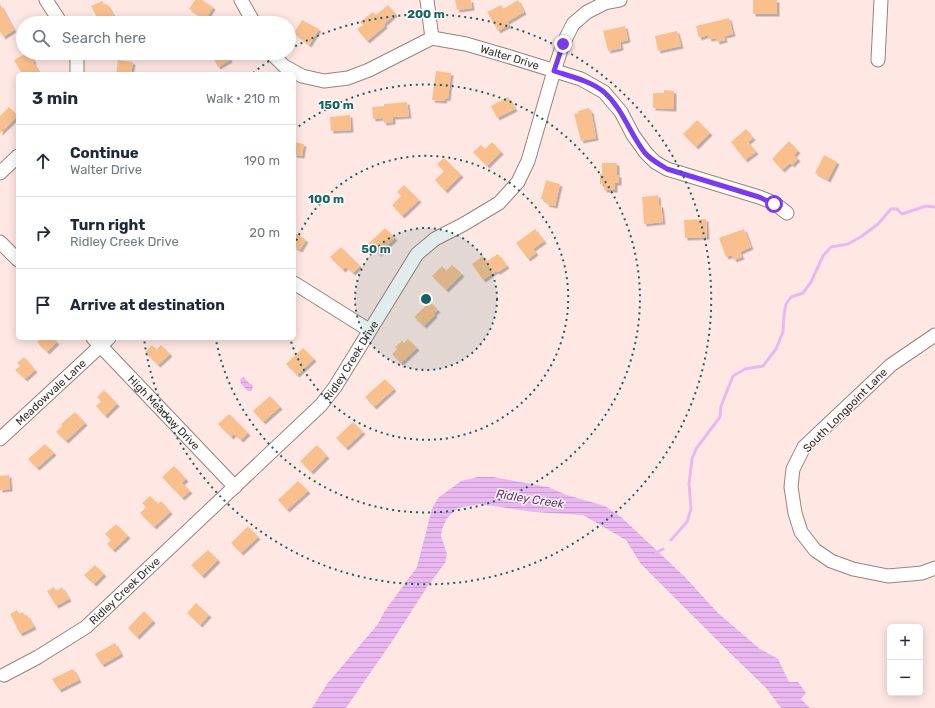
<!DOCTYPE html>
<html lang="en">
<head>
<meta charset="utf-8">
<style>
  :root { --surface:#fff; --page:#f2f2f3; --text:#1f2937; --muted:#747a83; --line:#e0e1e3 }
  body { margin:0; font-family:Rubik,sans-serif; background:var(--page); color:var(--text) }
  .controls { position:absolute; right:12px; bottom:12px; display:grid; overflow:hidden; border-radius:6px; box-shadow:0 2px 10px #0003 }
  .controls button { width:36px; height:36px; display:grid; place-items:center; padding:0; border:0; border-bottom:1px solid var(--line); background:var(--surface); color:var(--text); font:20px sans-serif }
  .stop { position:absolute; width:12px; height:12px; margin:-9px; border:3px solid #7c3aed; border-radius:50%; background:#fff }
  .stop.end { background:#7c3aed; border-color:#fff; box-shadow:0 1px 4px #0008 }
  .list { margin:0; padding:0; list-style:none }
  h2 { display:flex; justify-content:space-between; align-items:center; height:52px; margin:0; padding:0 16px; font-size:17px }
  h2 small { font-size:13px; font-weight:400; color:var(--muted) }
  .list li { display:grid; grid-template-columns:26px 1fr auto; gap:12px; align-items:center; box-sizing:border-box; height:72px; padding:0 16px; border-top:1px solid var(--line) }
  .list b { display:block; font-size:15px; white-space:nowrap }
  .list p { margin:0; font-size:13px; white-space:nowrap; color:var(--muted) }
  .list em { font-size:13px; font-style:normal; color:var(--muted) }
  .icon { flex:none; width:22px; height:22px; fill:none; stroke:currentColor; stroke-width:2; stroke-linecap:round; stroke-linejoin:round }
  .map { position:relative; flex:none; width:935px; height:708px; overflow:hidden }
  .search { position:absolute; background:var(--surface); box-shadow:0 2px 10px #0003; left:16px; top:16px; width:280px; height:44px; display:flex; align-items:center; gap:10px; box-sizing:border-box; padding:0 14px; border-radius:22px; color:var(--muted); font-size:15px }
  .panel { position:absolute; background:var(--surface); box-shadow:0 2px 10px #0003; left:16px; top:72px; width:280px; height:268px; border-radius:6px }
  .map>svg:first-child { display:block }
</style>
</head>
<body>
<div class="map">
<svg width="935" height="708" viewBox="0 0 935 708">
  <defs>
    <pattern id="water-rules" width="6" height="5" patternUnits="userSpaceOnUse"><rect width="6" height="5" fill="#eab8f0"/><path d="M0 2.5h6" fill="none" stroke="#c99ece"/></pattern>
    <filter id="shadow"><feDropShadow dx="2.5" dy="2.5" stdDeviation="0" flood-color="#0004"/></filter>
  </defs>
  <rect width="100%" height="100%" fill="#ffe7e3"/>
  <path fill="url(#water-rules)" d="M244,377l5,6 4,2 -1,6h-4l-7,-7 -1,-5z
    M478,477h15l55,10 19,8 38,11 16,11 63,59 34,37 42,36 18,10 11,23h9l8,11 -5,6 9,9h-29l-14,-19 -37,-36 -89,-89 -15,-24 -43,-25 -49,-3 -54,-8 -22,4 -11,10 -5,11 -1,7 6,18 -2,9 -18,24 -32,50 -49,71h-34l15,-24 51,-60 6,-12 33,-45 15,-58 6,-11 23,-17z"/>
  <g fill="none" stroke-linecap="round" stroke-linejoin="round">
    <path stroke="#eab8f0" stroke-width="3" d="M671,540l16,-18 4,-13 -2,-25 3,-25 4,-10 24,-32 1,-11 12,-30 12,-7 18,-3 13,-17 7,-17 1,-17 2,-11 5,-7 12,-4 8,-11 12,-26 8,-9 17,-3 14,-8 16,-12 13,-15h6l5,5 24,-8 9,1
      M656,553l7,-4"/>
  </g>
  <path fill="#f9c08d" filter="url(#shadow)" d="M195,0h7l11,7 -7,12 -17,-10z
    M455,0h16l1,8 -15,2z
    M518,0l6,12 -17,10 2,3 -11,6 -11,-19 14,-7 2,4z
    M753,0h24v14h-24z
    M102,1l2,4 3,-1 11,19h-18l-9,-17z
    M0,4l14,26 -11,7 -3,-6z
    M388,5l7,9 -11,10 1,2 -18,15 -10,-12 6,-4 -3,-3 13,-10 3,3z
    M729,18l4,16 -9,2 1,4 -8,2 -1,-4 -7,1 -1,-4 -9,3 -3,-12z
    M302,20l17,9 -10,16 -15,-12z
    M625,26l3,14 -8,2 1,6 -13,3 -5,-20z
    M677,31l4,15 -23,5 -3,-15z
    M27,53h3l4,9h-1l7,12h-18l-8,-14z
    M211,53h15l4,7 -12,7z
    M118,60l15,2 -2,12h-15z
    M436,71l15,2 -3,26 -3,-1 -1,3 -12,-1z
    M664,90l10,1v18l-21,-1v-15h11z
    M508,97l7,12 -18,9 -6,-12z
    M407,102l2,14 -16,1v5l-9,1 -1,-5 -10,1 -1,-12 12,-1v-2z
    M9,107l9,9 -18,17v-17z
    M589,108l1,3h1l5,27 -15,3 -7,-27 4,-1v-2z
    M350,115l1,15 -20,1 -1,-14z
    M697,120l13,13 -14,14 -13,-13z
    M746,129l7,9 -5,4 8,10 -11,8 -14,-18z
    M789,141l9,10 -4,4 4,4 -6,6 -2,-2 -8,7 -10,-11z
    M294,142l10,2 -2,12 -8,-1z
    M492,142l9,10 -14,14 -14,-14 8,-7 4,4z
    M824,155l13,7 -9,18 -13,-7z
    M444,158l17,17 -16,16 -10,-11 9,-9 -7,-7z
    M602,163h15v12h2v8h-4v7h-11v-6h-4v-10h2z
    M546,180l14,4 -5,22 -9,-2 1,-3 -6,-2z
    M404,185l15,15 -17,16 -10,-11 9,-9 -4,-4z
    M658,195l1,10h2l2,17 -19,2 -2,-27z
    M706,219l1,18 -22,1 -1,-18z
    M385,228l10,10 -16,16 -11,-10z
    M535,229l9,12 -11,8 3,4 -8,6 -12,-16z
    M744,229l7,18 -11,5 2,5 -8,3 -2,-5 -6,2 -7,-19z
    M294,232l12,8 -6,10 -6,-3z
    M341,247l19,19 -7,7 -7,-6 -3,3 -13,-13z
    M498,254l9,12 -9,6 -2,-1 -13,9 -11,-16 11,-8 4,5z
    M452,265l10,9 -16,16 -14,-14 10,-10 4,5z
    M430,302l8,8 -4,3 1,2 -11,11 -10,-9z
    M42,338h11l4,4 -10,10 -10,-10z
    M408,339l9,9 -16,15 -9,-9 5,-5 -2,-2 7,-6 2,2z
    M152,345l4,5 5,-5 9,9 -12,11 -13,-13z
    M303,348l11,11 -17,16 -11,-11z
    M24,357l11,13 -10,9 -10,-9 5,-4 -3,-3z
    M385,379l9,10 -20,18 -9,-10z
    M104,390l13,14 -12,12 -9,-10 5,-5 -4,-4z
    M270,396l10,11 -17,15 -10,-11z
    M75,412l10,11 -19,18 -10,-9 6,-6 -1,-2z
    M229,414l19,19 -7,7 -7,-6 -3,3 -13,-13z
    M353,422l10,10 -17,16 -10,-10z
    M45,444l9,9 -17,15 -9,-9z
    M317,445l10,11 -16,16 -11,-11z
    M174,466l12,13 -4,4 8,8 -8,7 -20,-21z
    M9,475l1,14 -10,1v-14z
    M298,481l10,10 -21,19 -9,-10z
    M150,496l8,8 3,-3 9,11 -16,15 -14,-14 6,-6 -4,-4z
    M116,524l12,12 -15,14 -6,-6 4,-4 -6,-6z
    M248,526l10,11 -17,16 -10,-10z
    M208,550l10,10 -16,16 -11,-11z
    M95,565l9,9 -10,10 -10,-9z
    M54,587l2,4 6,-4 7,12 -13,7 -9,-15z
    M196,603l13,12 -9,10 -13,-12z
    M17,610l2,4 4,-2 2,4 2,-1 7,12 -14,7 -10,-20z
    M144,611l9,10 -16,16 -9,-9z
    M115,643l6,11 -19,11 -7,-11z
    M73,669l6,11 -20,10 -7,-11z"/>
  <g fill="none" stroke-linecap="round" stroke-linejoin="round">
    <defs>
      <g id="minor">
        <path d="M46,0l15,23"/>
        <path d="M241,0l13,23"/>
        <path d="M427,0l5,38"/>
        <path d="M74,53l3,7v14"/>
        <path id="s1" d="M271,53l13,13 18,10 22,5 24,-3 21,-8 63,-32 34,6 41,12 74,23 23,13 17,20 12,23 13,18 9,9 12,7 92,28 15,6 13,10"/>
        <path d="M878,60l3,-60"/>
        <path d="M0,173l18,-17"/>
        <path d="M0,242l18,18"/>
        <path d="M294,283l75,47"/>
        <path d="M935,335l-44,30 -87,82 -11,22 -2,18 4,26 6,19 14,18 16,11 22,8 35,7 34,-3 13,-5"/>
        <path id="s2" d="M93,338l142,149"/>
        <path id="s3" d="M0,439l109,-101"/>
        <path id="s4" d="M4,675l34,-18 48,-30 235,-222 14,-18 82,-133 18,-15 29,-15 35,-21 19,-21 10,-21 26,-90 9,-27 10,-20 14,-12 18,-9 15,-3"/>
      </g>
    </defs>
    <use href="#minor" stroke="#98837f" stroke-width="15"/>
    <use href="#minor" stroke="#fff" stroke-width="13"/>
  </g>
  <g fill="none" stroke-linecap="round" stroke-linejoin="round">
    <path stroke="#7c3aed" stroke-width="5" d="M563,44l-9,27c15,5 37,10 50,21 19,17 26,42 41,61 6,7 14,11 22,16l92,28 15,7"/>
  </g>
  <circle cx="426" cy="299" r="71" fill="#156464" fill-opacity=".12"/>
  <g fill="none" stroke="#156464" stroke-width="2" stroke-dasharray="2 4">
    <circle cx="426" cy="299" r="71"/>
    <path d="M294 246A142 142 0 1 1 290 338"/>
    <path d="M294 130A214 214 0 1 1 216 340"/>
    <path d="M253 73A285 285 0 0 1 281 53M290 49A285 285 0 1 1 144 339"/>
  </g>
  <g text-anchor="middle" stroke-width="3" stroke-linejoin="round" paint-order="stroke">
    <g font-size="11" fill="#352d2b" stroke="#fef9f9">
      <text dy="4" stroke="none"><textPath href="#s1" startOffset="259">Walter Drive</textPath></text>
      <text dy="4" stroke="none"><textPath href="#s4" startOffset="472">Ridley Creek Drive</textPath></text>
      <text dy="4" stroke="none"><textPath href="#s3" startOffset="69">Meadowvale Lane</textPath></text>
      <text transform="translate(845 410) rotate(-45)" y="4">South Longpoint Lane</text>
      <text dy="4" stroke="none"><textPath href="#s2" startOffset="103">High Meadow Drive</textPath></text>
      <text dy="4" stroke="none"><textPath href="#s4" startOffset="148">Ridley Creek Drive</textPath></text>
    </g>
    <g font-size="12" font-style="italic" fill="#6a3072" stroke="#fef9f9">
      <text transform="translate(530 499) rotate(9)" y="4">Ridley Creek</text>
    </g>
  </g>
  <circle cx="426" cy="299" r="6" fill="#156464" stroke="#fef9f9" stroke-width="2"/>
  <g font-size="12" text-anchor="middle" font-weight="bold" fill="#156464" stroke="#fef9f9" stroke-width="3" stroke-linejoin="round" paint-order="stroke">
    <text x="426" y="18">200 m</text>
    <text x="336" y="109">150 m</text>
    <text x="326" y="203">100 m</text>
    <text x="376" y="253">50 m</text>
  </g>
</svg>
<div class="controls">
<button>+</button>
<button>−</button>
</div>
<div class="stop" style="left:774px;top:204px"></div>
<div class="stop end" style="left:563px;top:44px"></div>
<div class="search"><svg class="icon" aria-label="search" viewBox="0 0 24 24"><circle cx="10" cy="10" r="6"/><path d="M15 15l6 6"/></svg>Search here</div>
<section class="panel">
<h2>3 min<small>Walk · 210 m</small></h2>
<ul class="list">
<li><svg class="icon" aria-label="ahead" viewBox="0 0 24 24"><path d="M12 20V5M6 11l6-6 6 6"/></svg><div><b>Continue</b><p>Walter Drive</p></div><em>190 m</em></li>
<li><svg class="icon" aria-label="right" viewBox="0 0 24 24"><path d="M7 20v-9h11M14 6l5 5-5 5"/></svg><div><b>Turn right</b><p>Ridley Creek Drive</p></div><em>20 m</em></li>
<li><svg class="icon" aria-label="arrive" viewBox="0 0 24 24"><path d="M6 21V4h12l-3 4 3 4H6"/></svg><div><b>Arrive at destination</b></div></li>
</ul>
</section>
</div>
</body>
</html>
